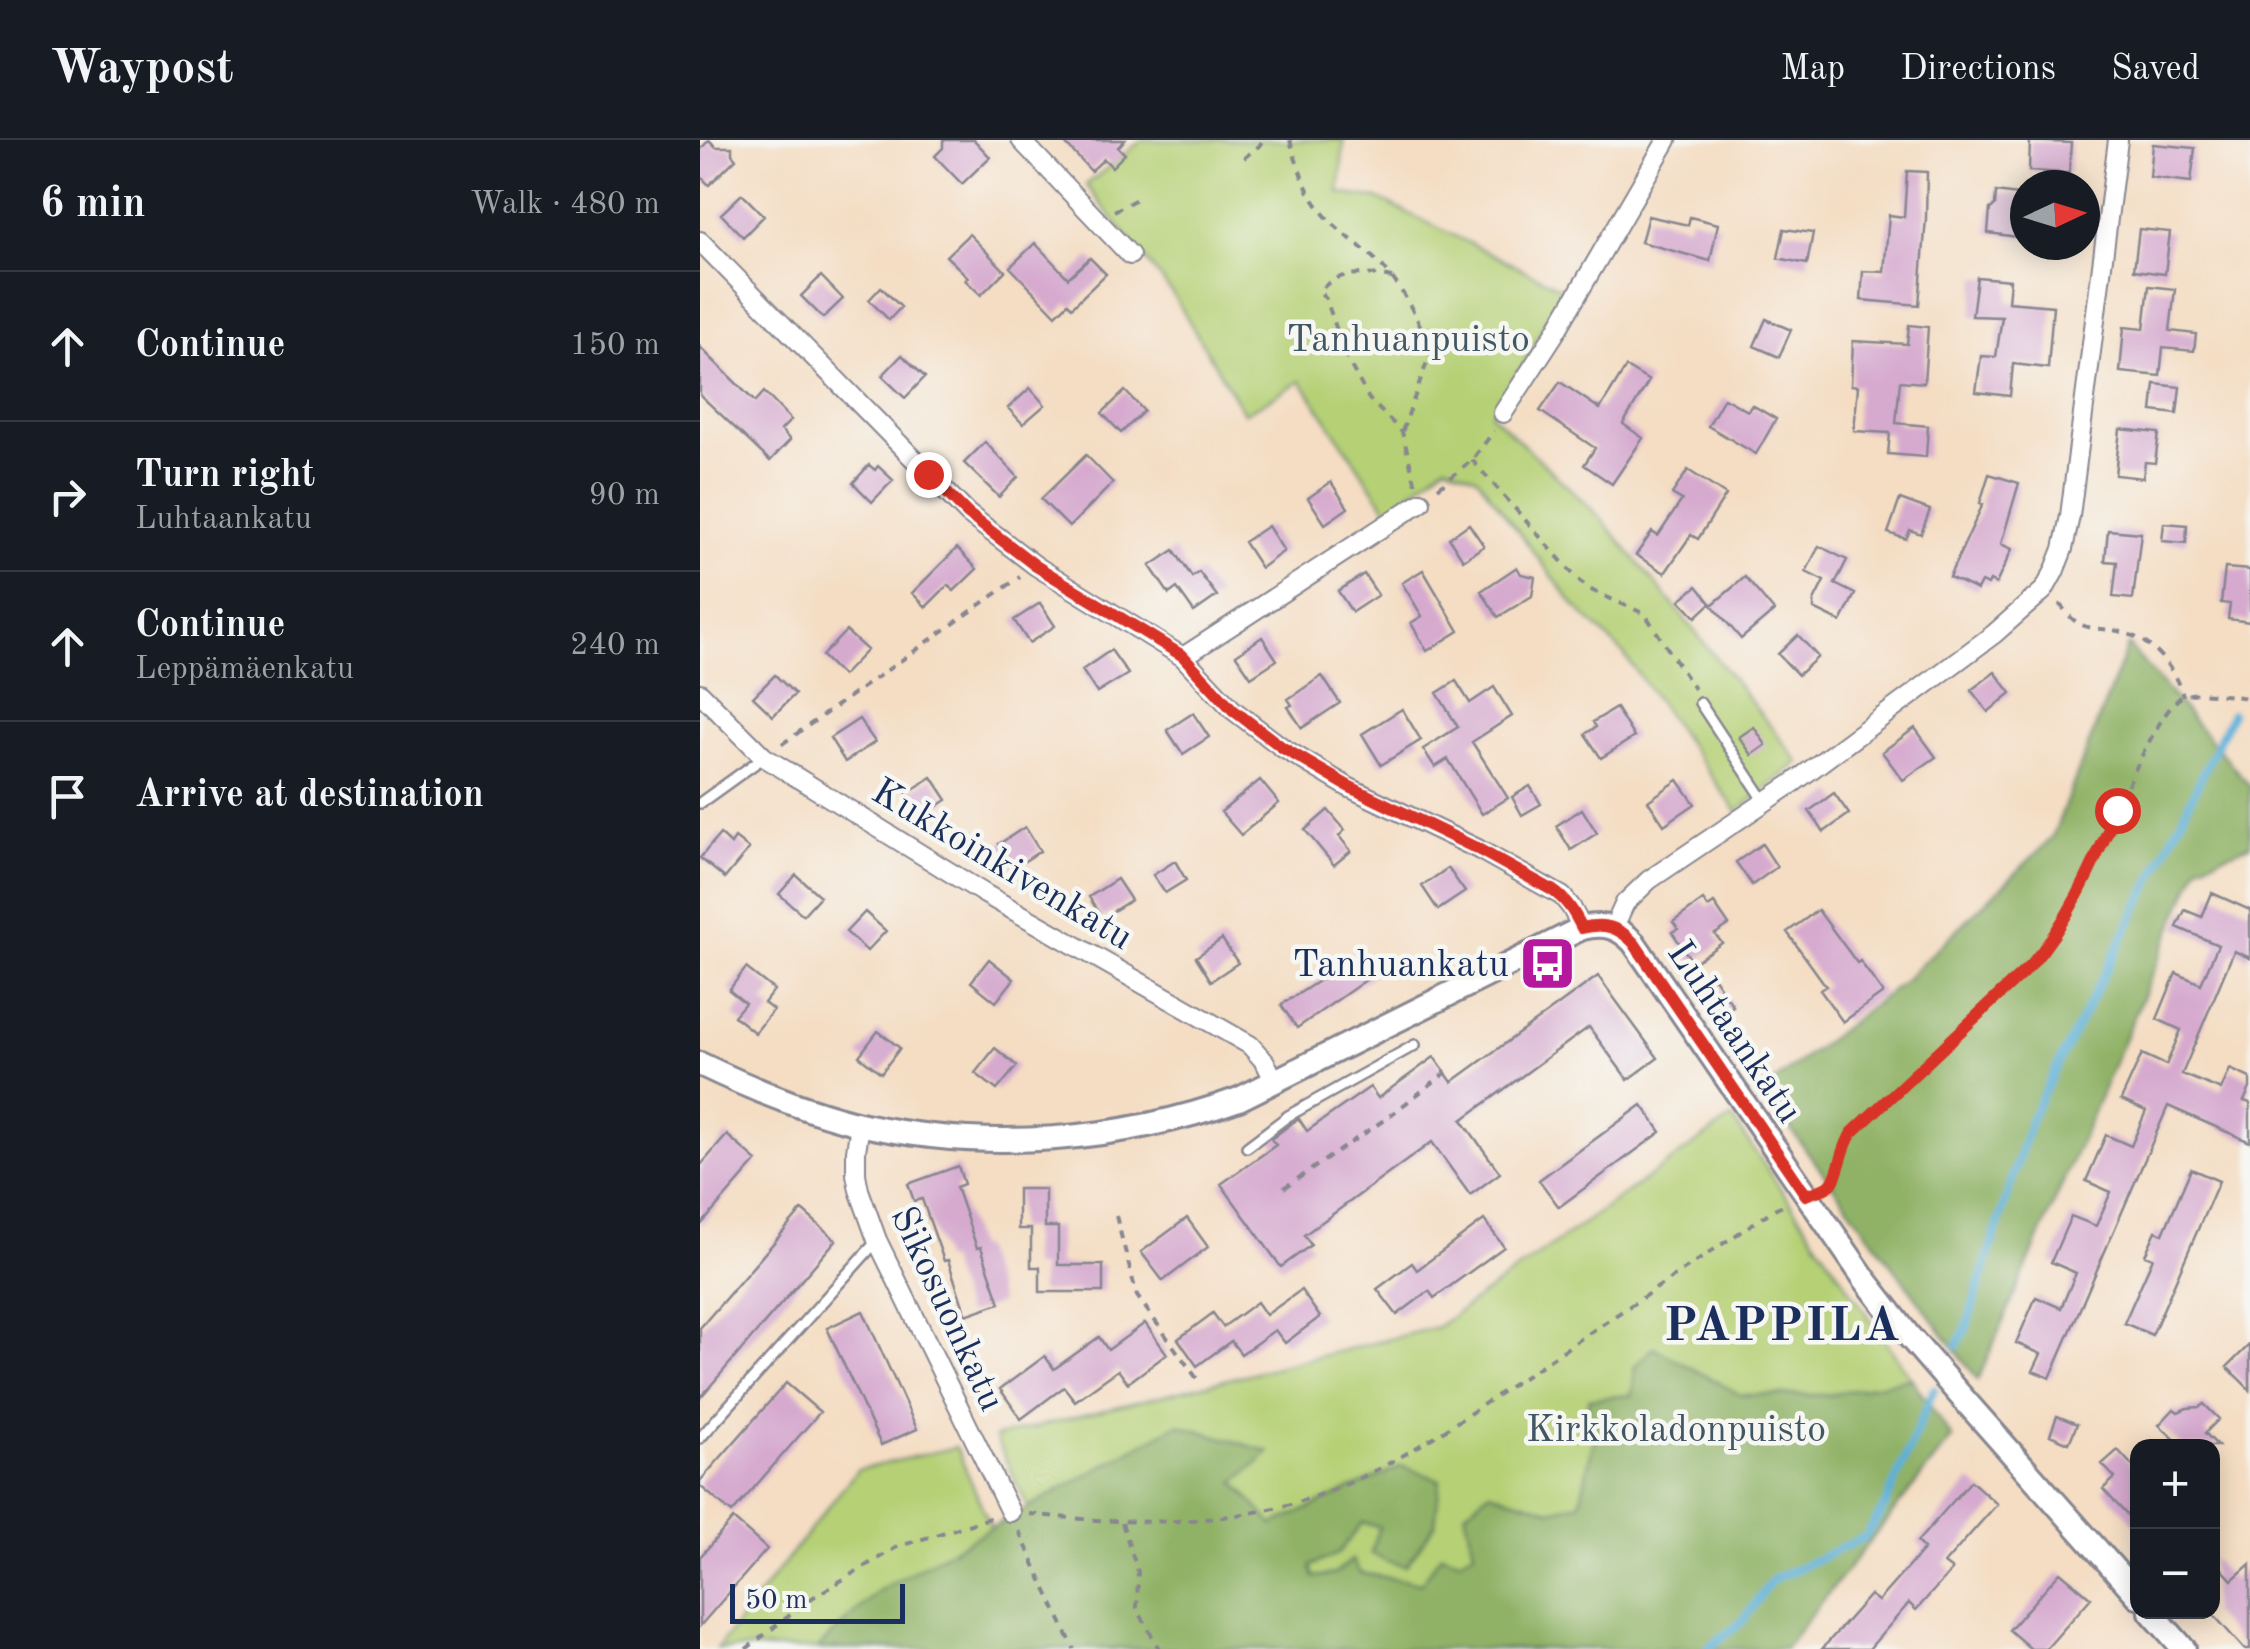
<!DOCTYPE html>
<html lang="en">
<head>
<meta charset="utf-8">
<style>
  :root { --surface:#171b24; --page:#242831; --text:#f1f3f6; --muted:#9ea1a6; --line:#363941 }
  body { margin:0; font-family:"Old Standard TT",serif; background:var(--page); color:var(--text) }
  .controls { position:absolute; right:30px; bottom:30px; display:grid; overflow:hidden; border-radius:20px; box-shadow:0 5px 25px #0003 }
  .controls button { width:90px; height:90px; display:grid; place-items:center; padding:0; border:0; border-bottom:2px solid var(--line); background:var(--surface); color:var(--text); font:50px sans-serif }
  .compass { position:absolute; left:1310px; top:30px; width:90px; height:90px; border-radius:50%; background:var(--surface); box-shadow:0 5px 25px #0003; rotate:86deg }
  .scale { position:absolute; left:30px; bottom:25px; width:175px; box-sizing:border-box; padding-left:10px; border:5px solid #1b2f5e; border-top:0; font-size:28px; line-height:35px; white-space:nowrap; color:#1b2f5e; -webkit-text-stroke:8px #f6f6f2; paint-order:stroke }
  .stop { position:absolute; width:30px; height:30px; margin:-22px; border:8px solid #d93025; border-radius:50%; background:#fff }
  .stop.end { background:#d93025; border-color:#fff; box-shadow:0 2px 10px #0008 }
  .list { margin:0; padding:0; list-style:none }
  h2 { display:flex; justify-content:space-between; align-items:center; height:130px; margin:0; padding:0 40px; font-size:42px }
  h2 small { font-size:32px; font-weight:400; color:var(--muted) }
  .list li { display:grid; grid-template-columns:65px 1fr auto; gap:30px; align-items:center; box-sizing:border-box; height:150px; padding:0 40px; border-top:2px solid var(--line) }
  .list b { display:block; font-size:38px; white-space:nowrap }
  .list p { margin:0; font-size:32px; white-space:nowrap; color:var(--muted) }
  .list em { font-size:32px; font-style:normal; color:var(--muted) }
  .icon { flex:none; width:55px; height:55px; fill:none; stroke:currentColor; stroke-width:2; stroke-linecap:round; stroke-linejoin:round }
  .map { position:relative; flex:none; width:1550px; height:1509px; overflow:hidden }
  header { display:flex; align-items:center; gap:60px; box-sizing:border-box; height:140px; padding:0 50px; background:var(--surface); border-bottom:2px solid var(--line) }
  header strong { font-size:48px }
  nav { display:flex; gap:55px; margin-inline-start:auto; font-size:35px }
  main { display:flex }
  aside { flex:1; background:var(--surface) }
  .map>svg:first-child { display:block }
</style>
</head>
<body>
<header>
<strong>Waypost</strong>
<nav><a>Map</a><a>Directions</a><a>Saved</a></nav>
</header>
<main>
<aside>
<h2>6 min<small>Walk · 480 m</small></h2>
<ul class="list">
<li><svg class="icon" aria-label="ahead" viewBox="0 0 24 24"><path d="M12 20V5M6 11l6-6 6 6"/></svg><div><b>Continue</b></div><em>150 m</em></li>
<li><svg class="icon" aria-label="right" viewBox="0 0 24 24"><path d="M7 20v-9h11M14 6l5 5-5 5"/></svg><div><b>Turn right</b><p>Luhtaankatu</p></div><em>90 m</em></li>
<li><svg class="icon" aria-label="ahead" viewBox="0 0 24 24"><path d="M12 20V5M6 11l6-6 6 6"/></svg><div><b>Continue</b><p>Leppämäenkatu</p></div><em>240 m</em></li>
<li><svg class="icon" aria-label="arrive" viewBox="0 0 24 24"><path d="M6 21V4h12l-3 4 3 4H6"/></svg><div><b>Arrive at destination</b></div></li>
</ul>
</aside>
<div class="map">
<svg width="1550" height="1509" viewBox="0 0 1550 1509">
  <rect width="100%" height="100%" fill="#f6f6f2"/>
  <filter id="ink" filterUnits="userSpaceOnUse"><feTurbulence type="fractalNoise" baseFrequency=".01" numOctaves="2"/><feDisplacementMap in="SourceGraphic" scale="20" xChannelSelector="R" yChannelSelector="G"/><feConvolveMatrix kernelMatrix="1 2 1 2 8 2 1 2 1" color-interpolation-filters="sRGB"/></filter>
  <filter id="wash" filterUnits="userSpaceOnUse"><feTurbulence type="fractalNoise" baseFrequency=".0048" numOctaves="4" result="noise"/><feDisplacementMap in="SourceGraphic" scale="40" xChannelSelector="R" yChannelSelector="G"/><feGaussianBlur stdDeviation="2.25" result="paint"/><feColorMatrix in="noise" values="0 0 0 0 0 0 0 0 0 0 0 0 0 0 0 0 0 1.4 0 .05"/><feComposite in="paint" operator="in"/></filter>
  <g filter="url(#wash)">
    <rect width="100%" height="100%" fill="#f4ddc3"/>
    <path fill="#b5d075" stroke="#68806a" stroke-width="2.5" d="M442,0h202l-5,53 40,6 184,90 -47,90 -25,35 108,102 81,97 119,149 -62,50 -114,-159 -49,-48 -97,-128 -31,-13 -58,47 -87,-130 -57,32 -72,-120 -86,-108z
      M1032,978l220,320 -168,211h-689l-100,-212 442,-110z
      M256,1307l88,202h-327l140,-179z"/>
    <path fill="#90b266" stroke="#567062" stroke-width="2.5" d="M1428,505l122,141v59l-51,20 -221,515 -216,-289 141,-109 149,-144z
      M953,1207l88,48h88l82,-17 41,60 -168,211h-967l61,-58 300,-167 92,28 -35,30 38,43 129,-59 38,14 -5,44 -29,42 -19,-5 -16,-8 8,-26 -17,-4 -24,31 -27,12 3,11 21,-3 17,-14 8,13 61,10 20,-29 18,6 15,-9 -9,-39 25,-21 60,19 30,-7 15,-69 -13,-7 7,-28 43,-4 3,-29z"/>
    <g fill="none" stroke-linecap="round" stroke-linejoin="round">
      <path stroke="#5db1d9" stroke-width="8" d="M1257,1206l9,-17 65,-211 124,-244 77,-161
        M1007,1509l36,-28 29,-41 93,-43 20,-31 49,-117"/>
    </g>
    <g id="blocks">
      <path fill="#d6aacf" d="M9,0l7,7h16v7l4,5 -27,26 -9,-9v-26z
        M243,0h31l16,17 -28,27 -27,-28 8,-8z
        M362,0h63l-7,7 7,7 -13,13 -8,-8 -13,12z
        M1330,1l41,2 -2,30 -40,-2z
        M1453,4l42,4 -4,34 -41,-5z
        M1207,31l20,1 -1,46 -7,87 -58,-5 2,-29 21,1 5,-57 15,2z
        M1296,52l29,4v42l-37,-5 2,-24 5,-3z
        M42,54l22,22 -21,21 -22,-23z
        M948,76l40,9 2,-8 28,7 -8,37 -69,-19z
        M1084,89l29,4 -6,31 -29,-6z
        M1439,89l31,3 -5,42 -31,-4z
        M269,94l36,37 -24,24 -16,-15 3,-3 -22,-21z
        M335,103l33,35 22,-20 16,16 -34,33 -4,-4 -12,12 -46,-48z
        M121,136l22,23 -20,19 -22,-22z
        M1277,137l33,3 -2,22 45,4 -5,62 -35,-4 -3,32 -34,-4 5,-36 15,1 6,-40 -30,-1z
        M1449,146l26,3 -5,42 26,3 -2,17 -31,-3 -3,28 -40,-4 4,-45 20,2z
        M181,147l20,20 -12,13 -20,-20z
        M1066,179l25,11 -12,27 -25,-11z
        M1209,185l19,2 -4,56 -24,-2 -4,42 32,3 -2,31 -38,-3 2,-21 -36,-2 4,-45 -7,-1 2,-44 54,3z
        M0,207l55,55 9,-10 27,28 -10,10 9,10 -20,21 -70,-66z
        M202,215l23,22 -20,21 -23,-22z
        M926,227l23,14 -26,43 20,14 -31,46 -28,-19 11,-17 -55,-37 20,-29 40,27z
        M1455,244l25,3 -3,27 -25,-3z
        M330,248l15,17 -22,19 -15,-16z
        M425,251l19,20 -23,22 -19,-20z
        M1024,258l24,13 4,-6 24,14 -20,35 -48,-28z
        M1420,289l39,4 -4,30 -10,-1 -2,16 -28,-3z
        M285,302l33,35 -19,20 -35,-34z
        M386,315l27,28 -44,44 -28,-28z
        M169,325l6,5 3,-4 15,14 -21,22 -19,-19z
        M988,330l38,25 -28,44 -7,-4 -26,38 -29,-18 16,-23 6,4 24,-36 -10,-6z
        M1289,334l30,9 -18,61 11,5 -16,35 -6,-3 -2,4 -7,-3 -4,8 -28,-13 34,-73 -3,-1z
        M631,342l17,26 -23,16 -17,-26z
        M1200,359l30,11 -9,24 -11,-4 -4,9 -18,-6z
        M1464,383l23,2 -1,18 -24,-2z
        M769,384l15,22 -21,14 -14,-22z
        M568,386l16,25 -23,17 -17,-26z
        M1408,390l33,3 -8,66 -20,-2 4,-35 -12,-1z
        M1119,406l28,14 -12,24 20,10 -14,28 -27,-13v-8l10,-20 -18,-9z
        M257,408l20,21 -23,22 -6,-6 -22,22 -14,-14z
        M474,410l18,27 7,-5 18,24 -23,16 -17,-24 -8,6 -19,-28z
        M817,427l4,7 14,3 -3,19 -34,21 -17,-26z
        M1525,428l25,2v52l-22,-3 2,-15 -9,-1z
        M723,430l36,61 -32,20 -16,-28 11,-7 -20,-33z
        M664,434l14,21 -26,17 -14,-21z
        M1045,437l29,34 -33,28 -29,-34z
        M997,446l14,17 -15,14 -16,-17z
        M340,463l15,23 -26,17 -15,-23z
        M146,491l21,19 -25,26 -20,-20z
        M1098,495l20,22 -20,18 -20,-21z
        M562,497l15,23 -26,17 -15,-22z
        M411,510l17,24 -31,19 -15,-23z
        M1295,532l16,21 -23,19 -17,-22z
        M75,535l20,19 -22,22 -20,-19z
        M622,536l18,27 -38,25 -14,-21 4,-2 -4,-6z
        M756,541l14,22 24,-16 18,29 -40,26 36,56 -26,16 -34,-55 -13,8 -12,-18 35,-22 -21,-34z
        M916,568l18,29 -33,21 -16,-24 11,-7 -3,-5z
        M702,569l19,31 -40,25 -19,-31z
        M493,573l16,24 -26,17 -16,-24z
        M159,579l16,23 -30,20 -15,-24z
        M1054,587l12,18 -14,10 -13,-18z
        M1215,588l21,29 -33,23 -21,-28z
        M232,637l15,23 -25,16 -15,-23z
        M560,640l19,23 -38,32 -20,-23z
        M978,640l17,24 -31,21 -16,-24z
        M830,646l11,18 -19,11 -10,-18z
        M1134,653l15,21 -25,18 -15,-21z
        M882,669l15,24 -26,17 -15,-24z
        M628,670l17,20 -6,6 12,15 -17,14 -29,-35z
        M325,687l15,24 -26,17 -15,-24z
        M20,694l11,10 4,-6 14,11 -24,29 -25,-20z
        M1062,704l15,23 -25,18 -16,-23z
        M475,721l11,19 -21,13 -12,-18z
        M748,728l17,24 -27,18 -16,-24z
        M96,735l24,21 -17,19 -24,-21z
        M417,739l14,21 -29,18 -13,-21z
        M1512,753l38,17v48l-16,-7 -52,123 39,16 9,-21 20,9v10l-6,13 6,2v39l-82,-36 -118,272 -17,-7 8,-17 -25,-11 20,-46 25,11 15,-35 -25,-11 20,-46 25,10 15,-34 -25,-11 20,-46 25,11 15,-35 -25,-11 21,-46 24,11 15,-35 -24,-11 19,-46 25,11 17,-39 -41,-18 8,-17 17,7z
        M1003,760l5,7 6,-4 15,22 -14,9 7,9 -29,20 -21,-31 6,-3 -5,-7z
        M1118,770l39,53 3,-2 23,32 -40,29 -23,-32 6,-4 -39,-54z
        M165,772l21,19 -19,20 -21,-19z
        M522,799l16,24 -27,18 -15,-24z
        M659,815l14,20 -76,53 -16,-23z
        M289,819l25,20 -18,23 -25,-20z
        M46,828l28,22 -10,13 9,7 -18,23 -21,-17 11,-13 -16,-13z
        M898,836l60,82 -30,22 -39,-53 -127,93 38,53 -30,22 -38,-53 -128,93 7,10 -30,22 -60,-83 55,-39 -5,-6 21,-16 7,-4 8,12 63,-44 8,11 56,-41 18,25z
        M1014,838l19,28 -14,10 -20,-29z
        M178,891l22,17 -19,25 -22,-17z
        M295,908l22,18 -20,24 -22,-17z
        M942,965l19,27 -102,75 -20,-27z
        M27,995l30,26 -57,65v-60z
        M258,1026l6,18 -8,3 21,61 4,-1 19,56 -34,12 -18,-55 -4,1 -22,-62 -8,2 -6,-17z
        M1491,1029l28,12 -67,154 -28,-12 29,-65 -8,-3 11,-24 7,3z
        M318,1049h27v38h13v38h45v27h-63v-25h-9v-38h-13z
        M102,1070l34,30 -136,158v-70z
        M487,1078l21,29 -45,34 -22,-29z
        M784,1080l20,27 -70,51 -5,-7 -32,24 -20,-26 35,-26 5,7z
        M601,1150l19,27 -35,26 -10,-13 -34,24 -10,-13 -34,25 -19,-27 35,-26 10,14 34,-25 9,13z
        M163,1171l54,118 -36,16 -54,-117z
        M445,1183l22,31 -39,29 -10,-13 -43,31 -11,-14 -43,32 -21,-30 45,-33 9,13 45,-32 9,13z
        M1550,1204v46l-23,-23z
        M86,1243l34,29 -88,101 -32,-27v-5z
        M1504,1264l15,15 -14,14 13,13h-36l-23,-21 15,-16 4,3 9,-4 13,-1z
        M1357,1276l20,8 -8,19 -19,-8z
        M1418,1310l20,22v55l-35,-38 12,-11 -13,-14z
        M1271,1341l26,23 -53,60 8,6 -36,40 -7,-7 -40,46h-47l48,-54 8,6 46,-52 -7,-7z
        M33,1379l34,30 -67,77v-69z
        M1512,1418l20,22 18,-16v85h-6l-32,-36z
        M1360,1432l31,26 -45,51h-15l-22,-19z"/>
    </g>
  </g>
  <g filter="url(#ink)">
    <use href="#blocks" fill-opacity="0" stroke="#888690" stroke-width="2.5"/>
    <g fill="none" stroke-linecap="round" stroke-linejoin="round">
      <defs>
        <path id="service" d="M1000,563l64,97
          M0,663l64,-46
          M547,1007l41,-31 127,-71
          M0,1298l176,-196"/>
        <path id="minor" d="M321,0l109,115
          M0,101l268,273 68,52 147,91 50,53 50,38 65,39 130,62 84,47 9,11 11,21
          M803,273l52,-80 112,-193
          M483,517l238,-155
          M0,553l64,64 221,137 265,151 15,17 10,20
          M914,787l11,-24 24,-23 144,-97 201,-149 50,-44 10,-18 9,-23 7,-33 48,-376
          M160,984l-4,27v23l3,16 18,50 133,272"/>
        <path id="tertiary" d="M0,924c52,25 107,48 164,61 123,27 256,17 375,-26l343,-171c22,-5 36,-2 52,15l230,335 44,57 52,60 178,201
          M1451,1472l33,37"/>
      </defs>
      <use href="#service" stroke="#888690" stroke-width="14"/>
      <use href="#minor" stroke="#888690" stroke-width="22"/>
      <use href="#tertiary" stroke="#888690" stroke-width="28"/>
      <path stroke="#888690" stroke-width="4" stroke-dasharray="8 8" stroke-linecap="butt" d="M590,0c6,21 14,47 27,65 19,28 52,44 73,70 18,23 30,49 41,76l-29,81
        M544,18l15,-12 4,-6
        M414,71l28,-15
        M692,138c-23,-5 -57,-9 -72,14l6,7 21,60 22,40 33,33 14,53
        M731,211h11l78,-18h9
        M772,320l108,122 13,9 52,23 49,75
        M738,348l34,-28 22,-29
        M1359,464c6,5 10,13 16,17 10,8 26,8 38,9 36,6 59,33 70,66
        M82,604l238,-167
        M1127,1047l8,-6 7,-32 9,-16 179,-168c30,-33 50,-71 68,-111 14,-32 57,-140 83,-157 13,-8 53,0 69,1
        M584,1048l100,-68 64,-49
        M416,1076l21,80 61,84
        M329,1374c85,9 156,13 241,-5 100,-21 183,-85 266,-140 80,-54 160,-107 240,-161l10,-4
        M422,1383l16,49 -1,36 22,41
        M319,1391l55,118
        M46,1509l66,-51 85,-51 93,-29"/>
      <use href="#service" stroke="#fff" stroke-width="9"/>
      <use href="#minor" stroke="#fff" stroke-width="18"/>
      <use href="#tertiary" stroke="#fff" stroke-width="22"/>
    </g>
  </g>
  <g fill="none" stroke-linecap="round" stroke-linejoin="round" filter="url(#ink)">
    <path stroke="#d93025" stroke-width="12" d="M228,334l40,40 68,52 147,90 50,54 50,38 65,38 130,63 74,41c15,10 22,22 30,38 22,-5 36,-2 52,15l172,252c7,-3 17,-5 23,-9 10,-6 12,-38 23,-53l178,-167c40,-46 63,-101 87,-156"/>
  </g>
  <defs>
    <symbol id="bus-square" viewBox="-11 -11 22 22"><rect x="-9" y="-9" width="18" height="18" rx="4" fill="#b5179e" stroke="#f6f6f2"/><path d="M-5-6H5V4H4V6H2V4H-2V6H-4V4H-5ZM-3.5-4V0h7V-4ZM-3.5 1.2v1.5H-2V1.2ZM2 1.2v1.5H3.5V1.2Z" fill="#fff"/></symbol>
  </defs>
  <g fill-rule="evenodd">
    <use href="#bus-square" x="816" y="792" width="63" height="63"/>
  </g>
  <g text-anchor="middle" stroke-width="9" stroke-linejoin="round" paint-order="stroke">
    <g font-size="38" fill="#425764" stroke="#f6f6f2">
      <text x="708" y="211">Tanhuanpuisto</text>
      <text x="976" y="1301">Kirkkoladonpuisto</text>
    </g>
    <g font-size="38" fill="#1b2f5e" stroke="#f6f6f2">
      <text transform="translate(303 723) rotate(31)" y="13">Kukkoinkivenkatu</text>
      <text transform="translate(1036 891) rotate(56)" y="13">Luhtaankatu</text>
      <text transform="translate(249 1168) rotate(65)" y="13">Sikosuonkatu</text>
    </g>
    <g font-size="38" fill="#1b2f5e" stroke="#f6f6f2" text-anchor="end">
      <text x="809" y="836">Tanhuankatu</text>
    </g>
    <g font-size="48" font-weight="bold" letter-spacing="2.5" fill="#1b2f5e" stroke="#f6f6f2">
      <text x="1083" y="1200">PAPPILA</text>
    </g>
  </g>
</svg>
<div class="controls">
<button>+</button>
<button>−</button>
</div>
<svg class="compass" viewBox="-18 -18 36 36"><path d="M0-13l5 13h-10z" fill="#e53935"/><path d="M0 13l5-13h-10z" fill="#9ea1a6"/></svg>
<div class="scale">50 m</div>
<div class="stop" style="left:1417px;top:670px"></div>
<div class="stop end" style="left:228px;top:334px"></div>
</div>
</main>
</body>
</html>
